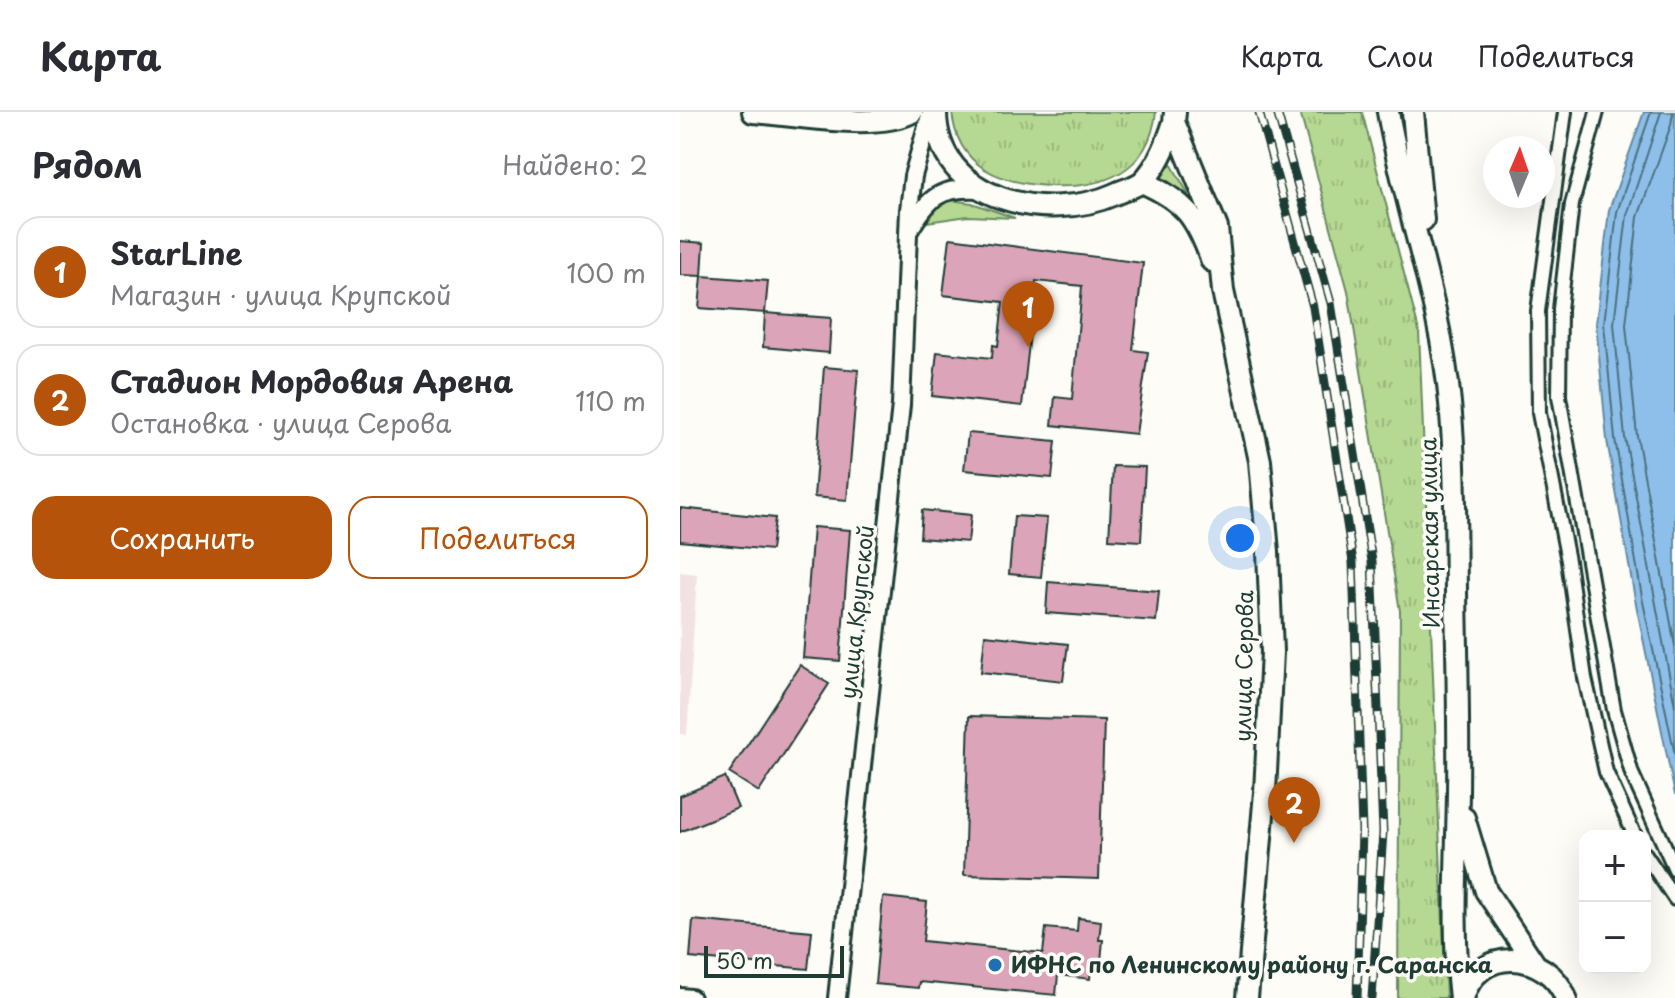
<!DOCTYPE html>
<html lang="ru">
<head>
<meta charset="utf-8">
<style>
  :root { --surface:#fff; --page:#f2f2f3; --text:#2b2b33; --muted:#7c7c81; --line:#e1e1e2; --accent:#b45309 }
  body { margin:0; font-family:"Playpen Sans",sans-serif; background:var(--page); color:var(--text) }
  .controls { position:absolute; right:24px; bottom:24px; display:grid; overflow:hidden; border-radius:16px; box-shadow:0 8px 32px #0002 }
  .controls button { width:72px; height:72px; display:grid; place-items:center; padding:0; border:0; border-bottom:2px solid var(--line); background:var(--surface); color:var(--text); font:40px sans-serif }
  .compass { position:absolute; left:803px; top:24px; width:72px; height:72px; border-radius:50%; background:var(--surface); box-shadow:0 8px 32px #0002; rotate:2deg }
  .scale { position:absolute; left:24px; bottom:20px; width:140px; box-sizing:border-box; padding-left:8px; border:4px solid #1f3d34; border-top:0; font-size:22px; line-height:28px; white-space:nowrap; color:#1f3d34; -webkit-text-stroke:6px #fdfcf7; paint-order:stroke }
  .you { position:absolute; left:560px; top:426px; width:28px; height:28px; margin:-20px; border:6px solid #fff; border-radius:50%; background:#1a73e8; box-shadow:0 0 0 12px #1a73e833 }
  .badge { display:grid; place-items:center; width:52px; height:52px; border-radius:50%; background:var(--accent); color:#fff; font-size:26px; font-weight:700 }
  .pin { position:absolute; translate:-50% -66px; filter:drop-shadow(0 2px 4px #0008) }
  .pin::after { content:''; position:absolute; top:42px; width:28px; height:24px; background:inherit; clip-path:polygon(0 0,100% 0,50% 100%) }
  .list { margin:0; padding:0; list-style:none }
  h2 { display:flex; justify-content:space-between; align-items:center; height:104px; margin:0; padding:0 32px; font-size:34px }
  h2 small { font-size:26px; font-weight:400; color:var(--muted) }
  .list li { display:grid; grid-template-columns:52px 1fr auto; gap:24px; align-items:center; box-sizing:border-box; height:112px; margin:0 16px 16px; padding:0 16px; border:2px solid var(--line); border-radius:24px }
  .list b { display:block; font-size:30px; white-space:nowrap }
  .list p { margin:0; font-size:26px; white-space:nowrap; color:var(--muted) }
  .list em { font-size:26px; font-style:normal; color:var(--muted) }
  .actions { display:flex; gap:16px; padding:24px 32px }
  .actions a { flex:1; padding:18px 0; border:2px solid var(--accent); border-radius:24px; text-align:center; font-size:28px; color:var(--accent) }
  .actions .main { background:var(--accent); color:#fff }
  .map { position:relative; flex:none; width:995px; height:886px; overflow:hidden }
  header { display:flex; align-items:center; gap:48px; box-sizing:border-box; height:112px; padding:0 40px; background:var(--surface); border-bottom:2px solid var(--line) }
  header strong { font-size:38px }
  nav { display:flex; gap:44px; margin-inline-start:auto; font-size:28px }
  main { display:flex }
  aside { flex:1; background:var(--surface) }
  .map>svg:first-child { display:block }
</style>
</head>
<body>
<header>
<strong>Карта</strong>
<nav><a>Карта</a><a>Слои</a><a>Поделиться</a></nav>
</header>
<main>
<aside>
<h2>Рядом<small>Найдено: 2</small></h2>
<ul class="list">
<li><span class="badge">1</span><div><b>StarLine</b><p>Магазин · улица Крупской</p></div><em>100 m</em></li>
<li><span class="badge">2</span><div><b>Стадион Мордовия Арена</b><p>Остановка · улица Серова</p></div><em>110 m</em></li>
</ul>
<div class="actions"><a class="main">Сохранить</a><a>Поделиться</a></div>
</aside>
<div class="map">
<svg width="995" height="886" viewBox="0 0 995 886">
  <defs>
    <pattern id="grass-tufts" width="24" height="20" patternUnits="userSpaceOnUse" patternTransform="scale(2)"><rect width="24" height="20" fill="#b5d892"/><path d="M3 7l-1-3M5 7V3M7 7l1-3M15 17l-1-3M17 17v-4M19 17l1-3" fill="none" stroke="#9bba7e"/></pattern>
  </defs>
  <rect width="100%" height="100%" fill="#fdfcf7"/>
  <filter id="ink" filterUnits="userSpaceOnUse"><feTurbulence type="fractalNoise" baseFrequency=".0125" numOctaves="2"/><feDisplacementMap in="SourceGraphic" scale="16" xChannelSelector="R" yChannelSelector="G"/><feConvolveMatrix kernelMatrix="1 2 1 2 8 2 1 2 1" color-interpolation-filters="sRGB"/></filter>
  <g filter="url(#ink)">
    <path fill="#f3e2e4" d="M0,460l17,2 -10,161 -7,-1z"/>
    <path fill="url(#grass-tufts)" stroke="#6a8a63" stroke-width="2" d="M272,0h204c-7,61 -54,77 -108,74 -48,-3 -91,-19 -96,-74z
      M620,0h62l57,219 27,667h-48l2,-387 -52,-320z
      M490,50l19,33 -29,-19z
      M270,88l22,3 43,15 -47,-2 -41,6 9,-17z"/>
    <path fill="#8ebfea" stroke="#628ba1" stroke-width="2" d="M964,0h31v683l-40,-196 -28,-159 -11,-116 13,-114z"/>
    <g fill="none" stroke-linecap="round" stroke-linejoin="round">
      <path stroke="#4b717d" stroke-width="2" d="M971,0l-34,100 -13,112 11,115 27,158 33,158
        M981,0l-34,103 -13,109 11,114 50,268
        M993,0l-2,13 -33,92 -12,108 11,111 38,210"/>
    </g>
    <path fill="#dca4b8" stroke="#1f3d34" stroke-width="2" d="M270,126l193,25 -10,87 15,2 -12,82 -84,-9 3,-28 17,2 10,-113 -46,-5 -14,125 -90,-10 5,-44 55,6 1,-13 5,1 5,-44 -60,-7z
      M0,129l24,2 -2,33 -22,-1z
      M22,164l66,5 -3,32 -66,-5z
      M85,201l66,5 -2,35 -66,-6z
      M144,255l34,3 -11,130 -33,-3z
      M288,321l88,8 -4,37 -88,-8z
      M433,354l32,1 -4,74 -32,-2z
      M0,396l95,10 -4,32 -91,-9z
      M242,398l49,5 -3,27 -48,-4z
      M334,404l33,2 -6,59 -32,-3z
      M133,415l37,3 -10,131 -37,-3z
      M368,470l111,9 -3,30 -110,-8z
      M305,523l83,9 -5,37 -82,-9z
      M120,553l29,19 -70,108 -30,-19z
      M289,604l135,4 -5,159 -135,-4z
      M45,665l13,31 -58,24v-36z
      M203,785l44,5 -4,39 120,12 3,-25 31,3 1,-13 23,3 -2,19h4l-2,21 -9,-1 -2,19 -32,-4 -2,20 -137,-13 -1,6 -43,-4z
      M13,808l119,11 -4,38 -118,-11z"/>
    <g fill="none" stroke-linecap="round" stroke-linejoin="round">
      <defs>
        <path id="pedestrian" d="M885,0l-27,199 1,102 29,148 17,117 21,94 29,64
          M917,0l-25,92 -12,105 -1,87 55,314 18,64 43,95
          M965,742l30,45"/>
        <path id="minor" d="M230,117c20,-33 30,-42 70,-40
          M0,885l11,1
          M157,886l64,-593 8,-195 4,-34 18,-64"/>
        <path id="tertiary" d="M73,0c40,3 125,19 159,0
          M256,0c0,89 112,112 179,82 8,-4 21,-7 28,-13 15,-15 25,-40 31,-59
          M495,0l-1,10 43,106 6,63 37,170 8,91 4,100 -7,140 -18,206
          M708,0c17,98 53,191 62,291 6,62 5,125 6,188 1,67 3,134 2,201 -1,69 -6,137 2,206
          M733,0l10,108
          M462,70c43,19 54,35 70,79
          M784,706l22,73 48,72
          M783,886c15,-53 84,-48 103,0"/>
      </defs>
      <use href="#pedestrian" stroke="#1f3d34" stroke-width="18"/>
      <use href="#minor" stroke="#1f3d34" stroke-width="22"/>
      <use href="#tertiary" stroke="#1f3d34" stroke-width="26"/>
      <use href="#pedestrian" stroke="#fdfcf7" stroke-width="12"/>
      <use href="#minor" stroke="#fdfcf7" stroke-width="16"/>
      <use href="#tertiary" stroke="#fdfcf7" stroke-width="20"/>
      <defs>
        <path id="rail" d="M579,0l54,195 40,255 9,268 -5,168
          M597,0l54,191 41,258 11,271 -11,166"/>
      </defs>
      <use href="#rail" stroke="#1f3d34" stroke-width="9"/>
      <use href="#rail" stroke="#fdfcf7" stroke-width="6" stroke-dasharray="18" stroke-linecap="butt"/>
    </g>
  </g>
  <circle fill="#1f6fb2" stroke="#fdfcf7" stroke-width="3" cx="315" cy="853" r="8"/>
  <g text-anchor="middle" stroke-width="7" stroke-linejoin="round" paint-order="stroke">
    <g font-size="22" fill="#1f3d34" stroke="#fdfcf7">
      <text transform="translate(750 421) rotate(-91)" y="8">Инсарская улица</text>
      <text transform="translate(177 500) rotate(-84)" y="8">улица Крупской</text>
      <text transform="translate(564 554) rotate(-89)" y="8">улица Серова</text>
    </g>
    <g font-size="22" font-weight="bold" fill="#1f3d34" stroke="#fdfcf7" text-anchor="start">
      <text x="331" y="861">ИФНС по Ленинскому району г. Саранска</text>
    </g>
  </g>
</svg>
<div class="controls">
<button>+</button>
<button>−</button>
</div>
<svg class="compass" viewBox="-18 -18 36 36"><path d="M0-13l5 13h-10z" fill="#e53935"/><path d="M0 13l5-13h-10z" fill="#7c7c81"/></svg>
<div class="scale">50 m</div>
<div class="you"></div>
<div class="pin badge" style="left:348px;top:235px">1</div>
<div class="pin badge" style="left:614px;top:731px">2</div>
</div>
</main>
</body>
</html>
